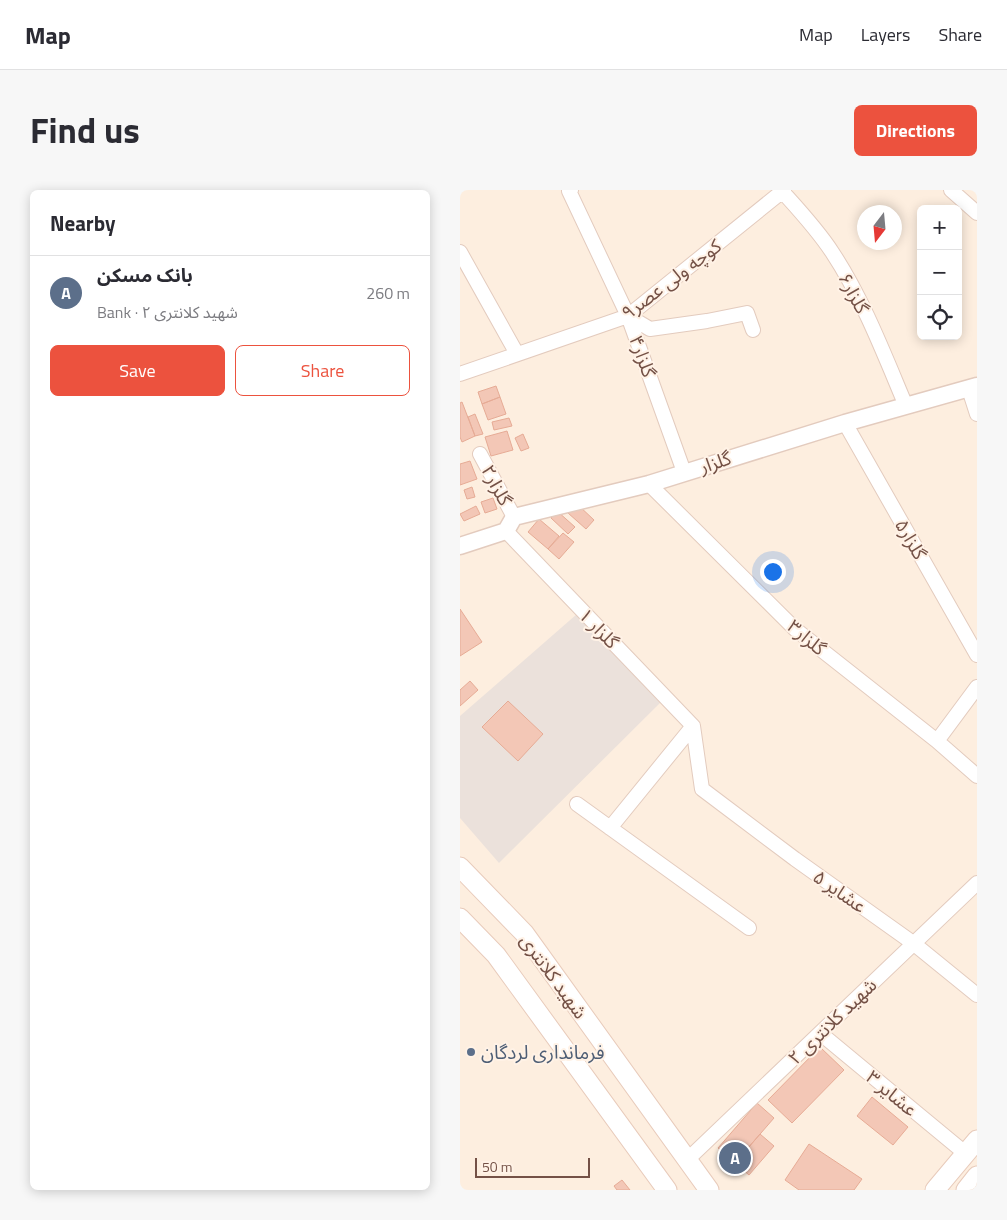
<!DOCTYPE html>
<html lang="en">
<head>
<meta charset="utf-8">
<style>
  :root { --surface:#fff; --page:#f7f7f7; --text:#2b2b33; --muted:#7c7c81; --line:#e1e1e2; --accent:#ec523e }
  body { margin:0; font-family:"Titillium Web","Noto Sans Arabic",sans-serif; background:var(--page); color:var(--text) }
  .controls { position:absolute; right:15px; top:15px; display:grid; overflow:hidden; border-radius:8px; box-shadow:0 2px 12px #0003 }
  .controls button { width:45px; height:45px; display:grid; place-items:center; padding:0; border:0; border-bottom:1px solid var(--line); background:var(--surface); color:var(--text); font:25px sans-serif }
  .compass { position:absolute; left:397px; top:15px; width:45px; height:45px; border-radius:50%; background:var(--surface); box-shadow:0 2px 12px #0003; rotate:196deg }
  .scale { position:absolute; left:15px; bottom:12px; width:115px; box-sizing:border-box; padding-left:5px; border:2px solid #745146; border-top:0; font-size:14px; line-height:18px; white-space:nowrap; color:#745146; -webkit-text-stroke:4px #fff2e6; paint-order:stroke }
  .you { position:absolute; left:312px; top:381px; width:18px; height:18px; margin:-12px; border:4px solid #fff; border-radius:50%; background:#1a73e8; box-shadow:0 0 0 8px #1a73e833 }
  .badge { display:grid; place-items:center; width:32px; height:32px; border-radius:50%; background:var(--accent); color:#fff; font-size:16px; font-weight:700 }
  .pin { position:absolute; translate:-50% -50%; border:2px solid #fff; box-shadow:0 1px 5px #0006 }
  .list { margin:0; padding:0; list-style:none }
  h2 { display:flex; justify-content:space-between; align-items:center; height:65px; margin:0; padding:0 20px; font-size:21px }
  h2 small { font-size:16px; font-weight:400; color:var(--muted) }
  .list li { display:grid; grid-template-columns:32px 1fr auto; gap:15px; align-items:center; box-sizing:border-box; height:75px; padding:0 20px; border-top:1px solid var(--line) }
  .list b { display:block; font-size:19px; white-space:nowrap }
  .list p { margin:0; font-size:16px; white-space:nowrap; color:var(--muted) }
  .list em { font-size:16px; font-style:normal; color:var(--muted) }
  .actions { display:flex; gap:10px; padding:15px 20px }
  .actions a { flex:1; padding:11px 0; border:1px solid var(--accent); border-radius:8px; text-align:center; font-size:18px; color:var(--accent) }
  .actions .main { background:var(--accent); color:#fff }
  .icon { flex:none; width:28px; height:28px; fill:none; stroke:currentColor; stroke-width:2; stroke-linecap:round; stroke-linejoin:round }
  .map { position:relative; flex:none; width:517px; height:1000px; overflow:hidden; border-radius:8px }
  header { display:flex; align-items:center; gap:30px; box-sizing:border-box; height:70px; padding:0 25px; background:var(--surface); border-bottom:1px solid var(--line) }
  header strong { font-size:24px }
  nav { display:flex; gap:28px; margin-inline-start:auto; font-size:18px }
  .intro { display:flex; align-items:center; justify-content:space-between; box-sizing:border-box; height:120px; padding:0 30px }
  h1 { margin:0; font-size:35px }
  .button { padding:12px 22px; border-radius:8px; background:var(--accent); color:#fff; font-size:18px; font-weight:700 }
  main { display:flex; gap:30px; padding:0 30px }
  aside { flex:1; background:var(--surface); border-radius:8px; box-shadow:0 2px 12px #0003 }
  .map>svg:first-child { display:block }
</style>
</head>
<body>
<header>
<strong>Map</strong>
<nav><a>Map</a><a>Layers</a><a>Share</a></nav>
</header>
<div class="intro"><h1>Find us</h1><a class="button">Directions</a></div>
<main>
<aside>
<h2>Nearby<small></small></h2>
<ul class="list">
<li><span class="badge" style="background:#5c6f8a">A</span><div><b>بانک مسکن</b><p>Bank · شهید کلانتری ۲</p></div><em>260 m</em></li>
</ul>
<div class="actions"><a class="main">Save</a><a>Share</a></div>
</aside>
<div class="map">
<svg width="517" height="1000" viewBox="0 0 517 1000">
  <rect width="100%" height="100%" fill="#fdeedf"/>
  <path fill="#ebe1db" d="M117,424l84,88 -162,161 -39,-45v-102z"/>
  <path fill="#f3c7b6" stroke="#e6ab95" d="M36,196l4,11 -18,7 -4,-12z
    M40,207l6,17 -18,6 -6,-16z
    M2,212l13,34 -13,6 -2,-5v-34z
    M15,224l8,20 -8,2 -7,-19z
    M49,228l3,8 -18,4 -2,-8z
    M47,241l6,19 -22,6 -6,-19z
    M63,244l6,14 -8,3 -6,-13z
    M10,271l7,18 -17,6v-21z
    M12,297l3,10 -8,2 -3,-9z
    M33,308l4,11 -12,4 -4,-11z
    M117,314l17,16 -8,9 -18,-16z
    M16,316l4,8 -16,7 -4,-7z
    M97,321l18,16 -7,7 -17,-16z
    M79,329l20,17 -11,13 -20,-17z
    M103,343l11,9 -15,17 -11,-10z
    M0,419l22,33 -22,14z
    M10,491l8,9 -18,16v-16z
    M48,511l35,33 -25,27 -36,-34z
    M360,857l24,23 -52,53 -24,-23z
    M412,907l36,30 -15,18 -36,-29z
    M297,913l17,15 -39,45 -17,-15z
    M300,944l14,12 -25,29 -14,-12z
    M349,954l53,35 -8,11h-55l-14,-10z
    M162,990l8,10h-13l-3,-4z"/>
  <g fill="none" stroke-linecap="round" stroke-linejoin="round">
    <defs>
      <path id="minor" d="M111,0l-2,1 59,125 56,156
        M321,0c18,20 36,39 51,62 31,47 52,102 74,154
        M491,0l26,23
        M0,62l57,102
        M168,126l22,13 57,-8 40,-8 6,17
        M0,184l168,-58 156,-126
        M509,199l8,25
        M385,233l132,232
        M20,264l34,63
        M189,294l146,145 142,112 40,35
        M46,341l187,195
        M233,536l9,63 93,70 118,84 64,52
        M477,551l40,-54
        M117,614l172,124
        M150,638l83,-102
        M360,843l145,120
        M227,970l290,-277"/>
      <path id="tertiary" d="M0,356l46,-15 8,-14 135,-33 196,-61 132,-37"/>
      <path id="secondary" d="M0,677l64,66 185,257
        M0,728l36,37 171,235
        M475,1000l42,-50
        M506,1000l11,-14"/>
    </defs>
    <use href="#minor" stroke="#e3cbbe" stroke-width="16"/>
    <use href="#tertiary" stroke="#e3cbbe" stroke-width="19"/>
    <use href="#secondary" stroke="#e8cbbb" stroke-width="21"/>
    <use href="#minor" stroke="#fff" stroke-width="14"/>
    <use href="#tertiary" stroke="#fff" stroke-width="16"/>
    <use href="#secondary" stroke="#fff" stroke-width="19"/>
  </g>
  <circle fill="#5c6f8a" stroke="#fff2e6" stroke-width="2" cx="11" cy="862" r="5"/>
  <g text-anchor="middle" stroke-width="4" stroke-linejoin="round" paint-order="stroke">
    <g font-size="19" fill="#745146" stroke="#fff2e6">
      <text transform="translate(211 89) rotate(-37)" y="7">کوچه ولی عصر۹</text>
      <text transform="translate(394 103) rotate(62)" y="7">گلزار۶</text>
      <text transform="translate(183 166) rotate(70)" y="7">گلزار۴</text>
      <text transform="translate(255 272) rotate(-18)" y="7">گلزار</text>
      <text transform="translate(37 295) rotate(62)" y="7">گلزار۲</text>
      <text transform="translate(451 349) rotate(60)" y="7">گلزار۵</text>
      <text transform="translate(139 438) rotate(46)" y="7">گلزار ۱</text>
      <text transform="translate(347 447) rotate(40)" y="7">گلزار۳</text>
      <text transform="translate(380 701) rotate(35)" y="7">عشایر ۵</text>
      <text transform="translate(94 786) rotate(54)" y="7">شهید کلانتری</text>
      <text transform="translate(372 831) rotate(-44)" y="7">شهید کلانتری ۲</text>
      <text transform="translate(432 903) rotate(40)" y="7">عشایر ۳</text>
    </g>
    <g font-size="19" fill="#4e5e75" stroke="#fff2e6" text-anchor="start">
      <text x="21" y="869">فرمانداری لردگان</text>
    </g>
  </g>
</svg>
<div class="controls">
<button>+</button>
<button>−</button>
<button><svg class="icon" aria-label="locate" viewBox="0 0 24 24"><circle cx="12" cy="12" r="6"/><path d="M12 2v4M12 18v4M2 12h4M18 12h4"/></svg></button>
</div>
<svg class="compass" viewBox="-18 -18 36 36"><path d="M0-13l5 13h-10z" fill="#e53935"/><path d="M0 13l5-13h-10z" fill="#7c7c81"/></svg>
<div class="scale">50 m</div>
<div class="you"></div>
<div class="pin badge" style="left:275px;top:968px;background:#5c6f8a">A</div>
</div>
</main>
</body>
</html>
